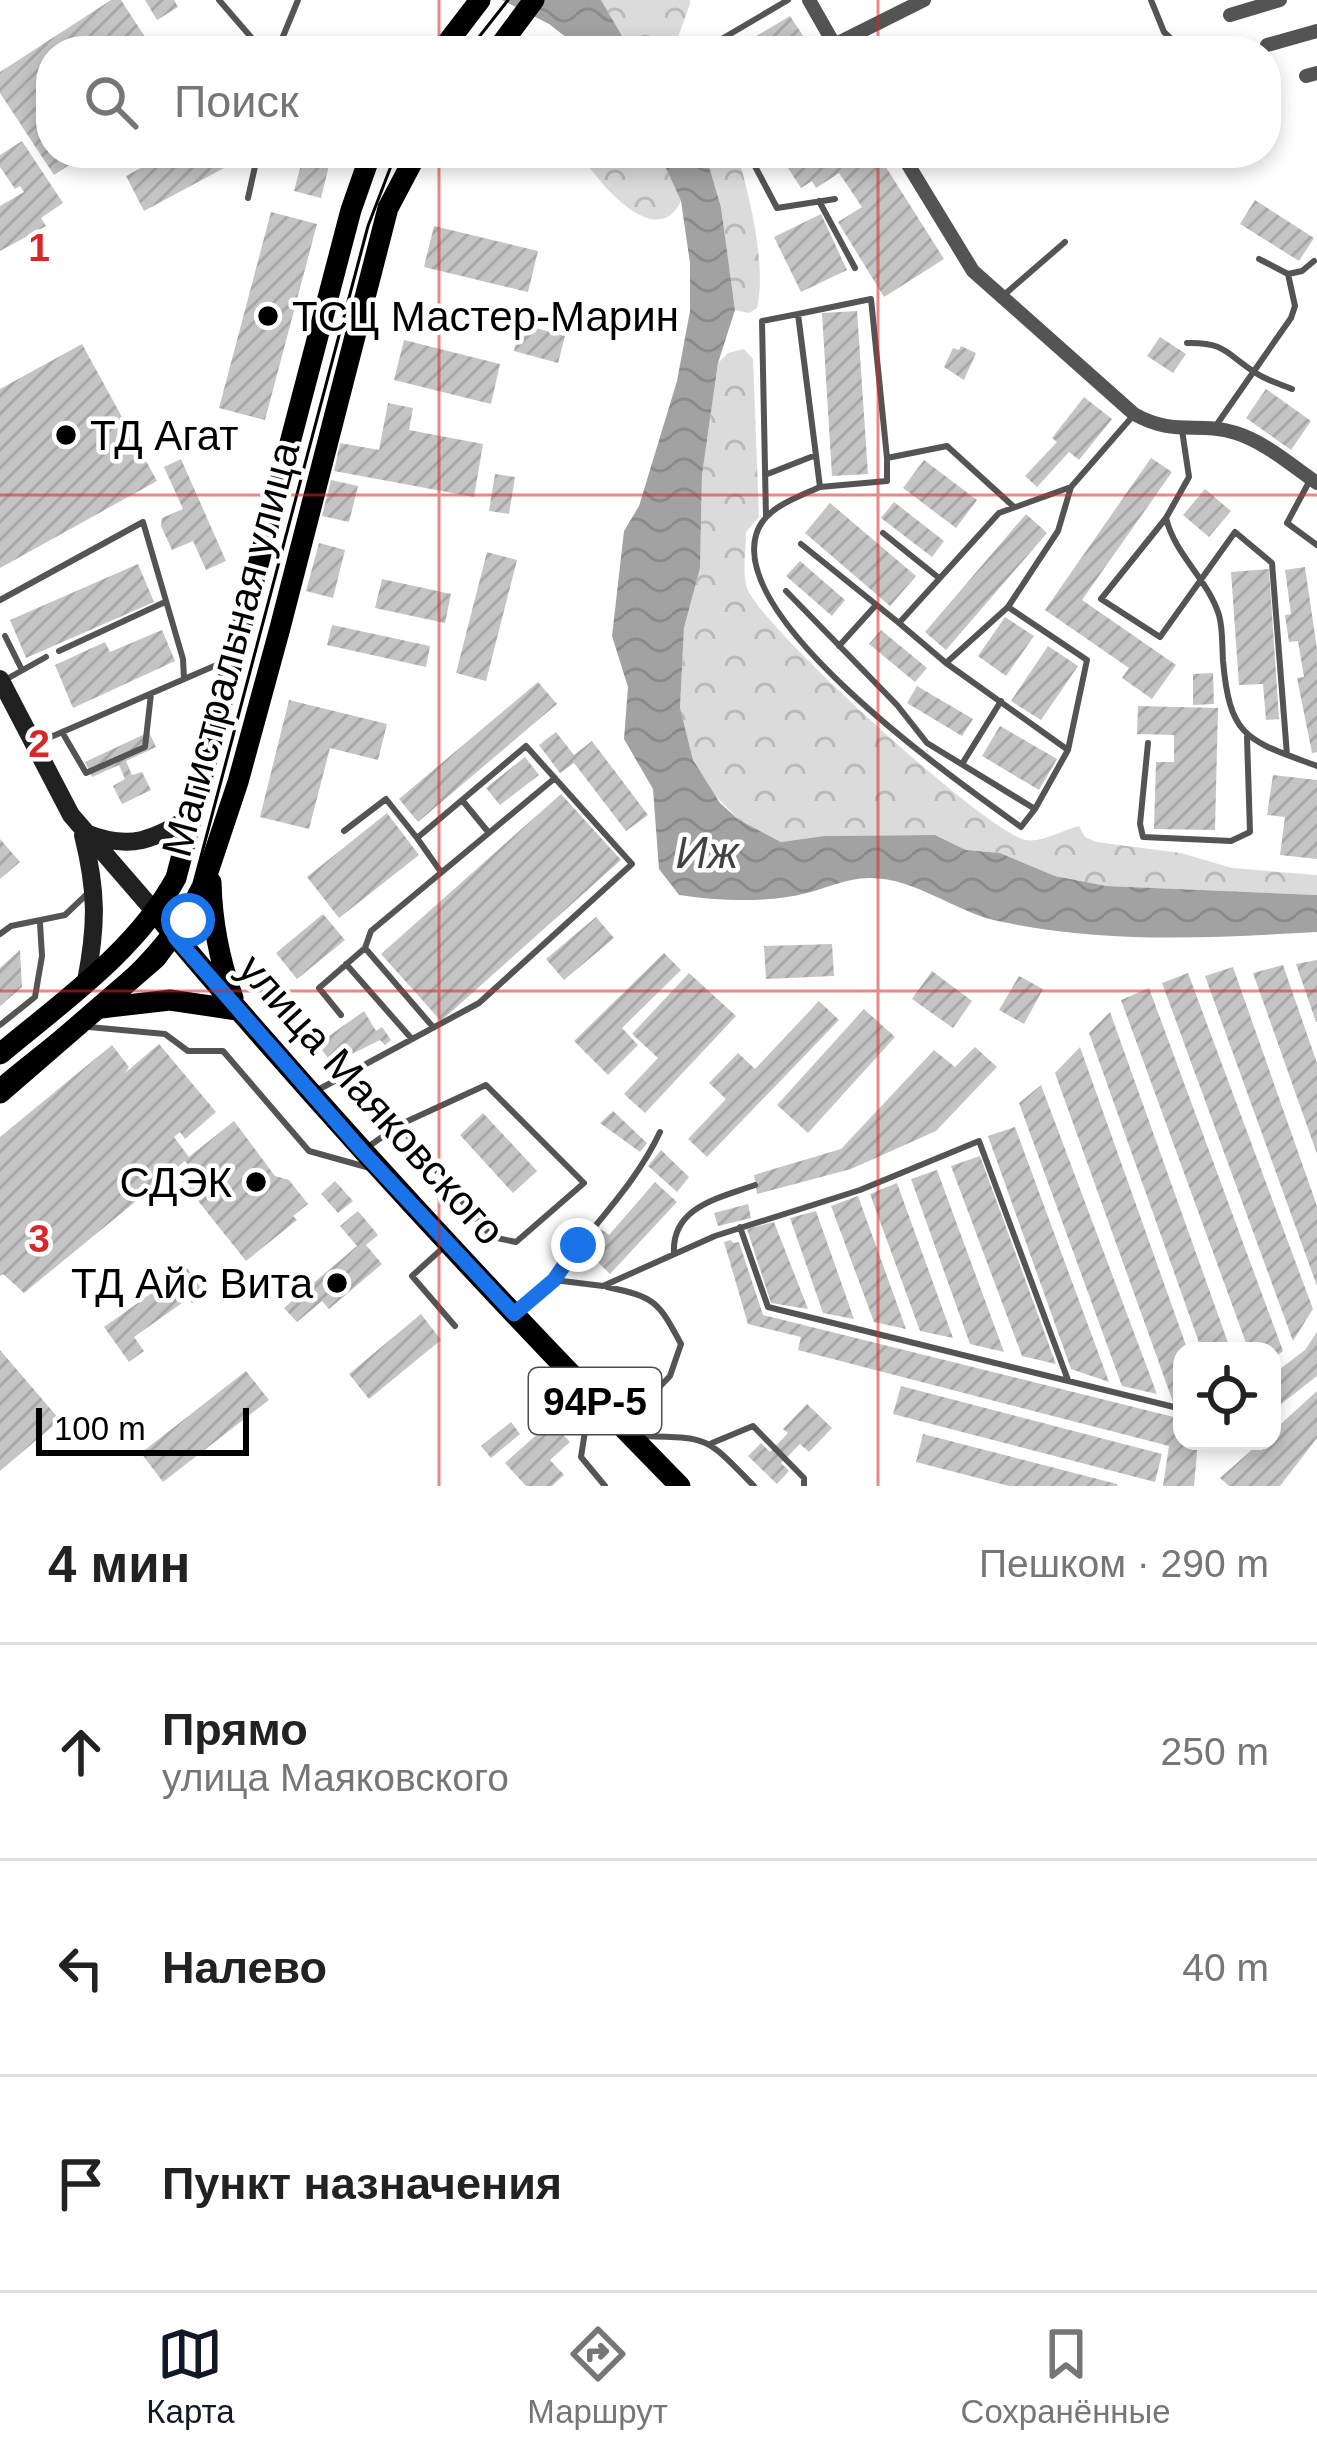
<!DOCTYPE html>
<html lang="ru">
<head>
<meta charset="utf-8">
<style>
  :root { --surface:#fff; --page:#f2f2f2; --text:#222; --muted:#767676; --line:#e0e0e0; --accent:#111827 }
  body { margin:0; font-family:Helvetica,sans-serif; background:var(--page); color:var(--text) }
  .controls { position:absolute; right:36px; bottom:36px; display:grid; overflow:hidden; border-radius:24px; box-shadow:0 6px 18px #0003 }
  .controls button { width:108px; height:108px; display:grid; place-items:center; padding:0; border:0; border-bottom:3px solid var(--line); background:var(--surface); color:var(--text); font:60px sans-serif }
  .scale { position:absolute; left:36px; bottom:30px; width:213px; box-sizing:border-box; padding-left:12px; border:6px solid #000; border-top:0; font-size:33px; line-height:42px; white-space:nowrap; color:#000; -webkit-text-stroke:9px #fff; paint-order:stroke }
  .stop { position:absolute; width:36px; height:36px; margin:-27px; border:9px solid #1a73e8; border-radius:50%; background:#fff }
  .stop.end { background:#1a73e8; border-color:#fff; box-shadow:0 3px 12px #0008 }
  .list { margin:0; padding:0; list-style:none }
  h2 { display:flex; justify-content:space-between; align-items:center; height:156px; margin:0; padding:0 48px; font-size:51px }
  h2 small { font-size:39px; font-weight:400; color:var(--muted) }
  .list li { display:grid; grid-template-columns:78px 1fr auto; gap:36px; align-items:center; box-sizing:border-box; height:216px; padding:0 48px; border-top:3px solid var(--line) }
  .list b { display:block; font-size:45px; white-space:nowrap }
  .list p { margin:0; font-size:39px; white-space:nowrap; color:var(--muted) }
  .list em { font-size:39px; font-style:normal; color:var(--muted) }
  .icon { flex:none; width:66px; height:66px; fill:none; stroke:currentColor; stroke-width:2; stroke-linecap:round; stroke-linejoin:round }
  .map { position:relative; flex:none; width:1317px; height:1486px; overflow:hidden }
  .search { position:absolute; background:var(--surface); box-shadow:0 6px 18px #0003; left:36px; right:36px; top:36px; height:132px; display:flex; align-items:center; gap:30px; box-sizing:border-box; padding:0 42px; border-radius:48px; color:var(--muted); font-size:45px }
  .sheet { height:804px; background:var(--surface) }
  nav { display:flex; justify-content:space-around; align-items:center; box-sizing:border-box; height:168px; border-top:3px solid var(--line); background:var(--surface); font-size:33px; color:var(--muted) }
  nav a { display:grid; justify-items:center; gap:6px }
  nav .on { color:var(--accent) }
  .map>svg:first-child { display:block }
</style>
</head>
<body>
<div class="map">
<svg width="1317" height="1486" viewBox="0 0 1317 1486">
  <defs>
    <pattern id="forest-crowns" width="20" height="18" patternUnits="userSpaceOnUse" patternTransform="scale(3)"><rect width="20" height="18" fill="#dbdbdb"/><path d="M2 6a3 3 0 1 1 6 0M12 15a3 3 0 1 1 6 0" fill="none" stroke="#bababa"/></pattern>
    <pattern id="water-waves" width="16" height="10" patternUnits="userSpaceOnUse" patternTransform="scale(3)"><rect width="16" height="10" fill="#a2a2a2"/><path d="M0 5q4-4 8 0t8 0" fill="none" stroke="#8a8a8a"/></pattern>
    <pattern id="building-hatch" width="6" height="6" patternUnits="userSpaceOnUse" patternTransform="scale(3)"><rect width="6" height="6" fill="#c4c4c4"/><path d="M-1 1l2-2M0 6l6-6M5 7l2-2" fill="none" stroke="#a7a7a7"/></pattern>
  </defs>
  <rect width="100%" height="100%" fill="#fff"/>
  <path fill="url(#forest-crowns)" d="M601,0h89v4l-17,47h-42z
    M580,153h79l22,48c-25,53 -86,-22 -101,-48z
    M705,153h32c12,41 30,112 20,155l-8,5 -14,-3 -14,-103z
    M744,349l9,10 6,158 -13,15c0,16 -4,41 1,56 14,39 241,246 279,252 15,3 37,-10 53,-14l6,11 11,5 85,11 51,15 85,7v20l-211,-9 -51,-10 -55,-23 -34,-3 -31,-15 -111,1 -43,6 -42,-22 -34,-35 -12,-25 -13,-51 4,-81 16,-60 2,-93 16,-112 10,-10z"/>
  <path fill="url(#water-waves)" d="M502,0h99l30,51h-59l-1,-10 -22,-17z
    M659,153h46l16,54 14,103 -17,53 -16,112 -2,93 -16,60 -4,80 13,52 27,43 19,17 42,22 43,-6 111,-1 31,15 34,3 55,23 51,10 211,9v37c-107,6 -213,12 -319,-11 -43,-9 -84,-44 -129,-43 -22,0 -42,10 -62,15 -38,10 -89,8 -128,2l-20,-26 -6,-80 -29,-50 4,-52 -16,-51 12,-105 15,-25 38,-125 13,-70v-48l-9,-62z"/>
  <path fill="url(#building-hatch)" d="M111,0h10l33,51h-103v102h37l-34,22 -54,-82v-21z
    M145,0h29l4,7 -21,13z
    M790,16l23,35h-51l-9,-13z
    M22,141l41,62 -22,15 5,8 -46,25v-45l24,-14 -4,-6 -5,3 -15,-22v-12z
    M169,153h83l-108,58 -18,-35z
    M304,153h28l-11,45 -27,-7z
    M760,153h117l67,106 -60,38 -46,-75 24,-15 -23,-34 -23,15 -4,-7 -11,7 -15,-23 -17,3z
    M1255,200l59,38 -15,23 -59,-37z
    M271,212l46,12 -52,196 -46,-12z
    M821,214l26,56 -46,22 -27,-55z
    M434,226l104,25 -10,41 -104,-25z
    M857,311l11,163 -36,2 -10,-163z
    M521,324l44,12 -7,27 -44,-12z
    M1160,337l26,17 -13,19 -26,-17z
    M404,340l96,24 -9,40 -97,-24z
    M82,344l75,137 -157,87v-179z
    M961,346l15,7 -12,27 -20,-13 9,-19 6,2z
    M1266,389l45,32 -20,29 -45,-32z
    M1084,397l28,22 -33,41 -10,-8 -32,35 -12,-11 32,-34 -5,-4z
    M388,403l25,5 -4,22 74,14 -9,53 -140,-26 6,-28 39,7z
    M1151,458l21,14 -90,128 94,65 -24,34 -30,-21 7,-10 -84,-58z
    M181,459l45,102 -20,9 -13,-29 -21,9 -11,-24 1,-8 21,-9 -19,-42z
    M924,460l53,40 -21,28 -53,-40z
    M495,474l20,3 -6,37 -20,-3z
    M331,480l27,6 -9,36 -27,-6z
    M1205,489l26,22 -22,26 -26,-22z
    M894,502l50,39 -12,16 -51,-39z
    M830,503l86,73 -26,30 -85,-73z
    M1026,514l21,19 -101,117 -21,-18z
    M319,543l26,7 -12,48 -27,-7z
    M487,552l30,8 -31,121 -30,-8z
    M800,561l45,39 -13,16 -46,-40z
    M138,564l16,38 -128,56 -16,-38z
    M1305,567l12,82v103l-5,1 -15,-75 7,-1 -6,-36 -9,1 -4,-27 6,-1 -6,-44z
    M1269,569l10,150 -13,1 -3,-36 -24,1 -8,-113z
    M382,579l69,15 -6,29 -70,-15z
    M1005,617l29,19 -28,40 -28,-20z
    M332,625l98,21 -4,21 -99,-22z
    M162,630l13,31 -102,47 -18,-43 50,-23 5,10z
    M881,630l46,38 -12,14 -46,-38z
    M1048,646l30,20 -37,54 -30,-19z
    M1213,673l1,31 -21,1v-31z
    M538,682l19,22 -139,118 -19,-23z
    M917,686l56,33 -11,17 -55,-33z
    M289,700l98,24 -9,36 -48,-12 -21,81 -49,-12z
    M1138,706l80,2 -3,122 -61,-1 2,-67h18v-27l-37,-1z
    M1000,726l57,33 -18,31 -57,-34z
    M149,732l7,15 -30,14 6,14 10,-3 9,18 -29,14 -9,-18 12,-7 -6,-14 -27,12 -7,-15z
    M556,732l18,23 18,-14 56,74 -22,16 -52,-68 -14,10 -21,-28z
    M525,757l14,18 -39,30 -14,-17z
    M1273,775l44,5v79l-37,-4 5,-38 -18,-2z
    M561,794l60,66 -180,161 -60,-67z
    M387,813l32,42 -80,63 -32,-41z
    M0,839l20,23 -20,17z
    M323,914l22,26 -48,39 -21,-26z
    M596,917l18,21 -50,42 -18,-21z
    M832,944l2,32 -68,3 -2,-33z
    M20,950l2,37 -22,19v-38z
    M664,953l17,17 -59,58 16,17 -30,30 -34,-34z
    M1317,960v62h-1l-20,-58z
    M1283,965l34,98v91l-64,-181z
    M1233,967l84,239v80l-112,-310z
    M932,971l40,30 -19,27 -41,-29z
    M689,973l47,43 -91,97 -21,-19 34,-36 -26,-24z
    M1188,973l125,336 -20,32 -131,-358z
    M1019,976l24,13 -19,35 -25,-14z
    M1149,988l134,363 -11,9v-9h-23l-128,-351z
    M819,1001l20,19 -132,137 -19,-18 38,-40 -17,-16 29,-30 17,16z
    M864,1009l31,28 -87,96 -31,-28z
    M364,1011l12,20 6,-4 9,13 -6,5 -5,-5 -48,24 -14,-20z
    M1110,1012l121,339h-29l-113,-318z
    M159,1044l57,68 -31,27 -5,-7 -6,5 15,20 45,-36 41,55 14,4 19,24 -15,12 4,4 -51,41 -63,-79 12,-9 -10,-12 -161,132 -21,-19 -3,2v-139l112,-92 17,22 -4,6z
    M975,1047l22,20 -61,64 -85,38 -94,25 -3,-19 87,-26 93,-99 21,17z
    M1080,1047l108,304h-6v54l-9,-3 -118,-329z
    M1041,1085l116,309 -35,-8 -103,-283z
    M613,1111l34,32 -7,9 -40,-29z
    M483,1113l54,58 -24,22 -53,-58z
    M1015,1127l94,255 -38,-13 -83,-233z
    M661,1150l28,27 -12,15 -29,-26z
    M980,1156l76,208 -34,-8 -71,-190z
    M937,1170l67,182 -34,-8 -59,-165z
    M335,1181l18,20 -15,12 -17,-19z
    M655,1182l22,20 -67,72 -27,-26 18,-19 8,6z
    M897,1183l56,155 -33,-7 -50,-137z
    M858,1196l48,133 -32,-7 -43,-116z
    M748,1204l3,14 -33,8 -4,-13z
    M358,1211l20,24 -12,10 16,19 -53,45 -7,-8 -25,21 -13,-14 73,-62 -17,-20z
    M816,1211l38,108 -31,-6 -33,-95z
    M774,1222l34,87 -37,-6 -24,-74z
    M731,1240l2,3 6,-1 24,73 419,104v22h16l-4,45h-31l6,-40 -371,-96 3,-13 -53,-13 -24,-82z
    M187,1268l18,26 -13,9 -3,-5 -55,39 10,14 -15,11 -25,-35z
    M421,1314l20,26 -72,59 -20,-25z
    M1317,1332v44l-45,35v-36l33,-25z
    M0,1350l60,70 -60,51z
    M246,1371l23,29 -106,82 -22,-29z
    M901,1386l261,68 -7,28 -262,-68z
    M1317,1391v47l-37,48h-51l-9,-8 42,-37h10v-9z
    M807,1404l25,24 -23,24 -9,-8 -19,19 8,8 -12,13 -29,-28 13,-13 9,9 18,-19 -5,-4z
    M511,1422l9,12 -29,24 -10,-12z
    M551,1422l19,20 -20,18 14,15 -12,11h-26l-21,-23z
    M923,1434l194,50v2h-108l-93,-24z"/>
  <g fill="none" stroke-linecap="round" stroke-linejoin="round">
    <path stroke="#545454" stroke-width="6" d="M219,0l44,51
      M1151,0l13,32 20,19
      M277,51l21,-51
      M727,51l-7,-11 68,-40
      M748,153l29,55 58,-9
      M248,198l10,-45
      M819,201l36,67
      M1259,259l29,15 14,-3 12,-10
      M1004,295l61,-53
      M1187,343c39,-1 39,11 69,30 10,7 24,11 36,16
      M1215,427l76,-109 4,-12 -7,-32
      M1182,430l7,47 -23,41c9,37 41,60 53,97 4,14 3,31 4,46 7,78 24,79 94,105
      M887,458v23l-67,6 -22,-173 73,-15 16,159 60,-12 67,61
      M765,475l51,-20
      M1309,482l-22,41 30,22
      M820,487c-22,10 -57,21 -64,48 -25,88 201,246 265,292l14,-18
      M766,517l-4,-196 36,-7
      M1166,518l-65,81 59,38 75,-105 37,31 15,192
      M883,533l56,45
      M801,544l98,79
      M786,591l111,114 30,38 108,66 33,-59
      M0,600l143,-78 40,137 1,20
      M1008,607l-62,56 122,87 19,-90 -79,-53 50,-76 13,-44
      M5,636l17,34
      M839,646l37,-41
      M59,651l106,-49
      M946,663l-47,-40 100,-110 72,-26 61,-70
      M5,680l41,-23
      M62,732l24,41 59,-26 6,-53
      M37,743l191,-83
      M1148,743l-8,81 3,13 88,4 19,-9 -3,-95
      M962,764l39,-63
      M462,800l27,33
      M417,838l24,34
      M0,934l11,-8 54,-11 21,-20
      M346,964l65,74
      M341,1015l-22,-27 46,-40
      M0,1025l35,-28 7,-41 -2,-33
      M89,1027l76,7 23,17h35l86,100 61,17
      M433,1027l-68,-79 6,-17 184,-153
      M314,1092l165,-89 153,-139 -106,-118 -109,92 -31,-39 -42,32
      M365,1149l34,-24 87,-40 98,98 -68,59 -24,-5 -93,-112
      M740,1227l28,80 414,102
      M445,1246l-33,30 43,50
      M674,1254c-3,-47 45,-56 81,-69
      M554,1280c34,-51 80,-92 106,-148
      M607,1287c48,10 51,14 74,57l-11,32 -43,45
      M516,1311l38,-31 49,6 112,-50 145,-46 119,-49 89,239
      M590,1399l-9,58 24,29
      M639,1436c71,2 65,-1 115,50
      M712,1443l41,-17 51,52v8"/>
    <path stroke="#545454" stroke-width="14" d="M809,0l29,51
      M1230,15l50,-15
      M834,45l90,-45
      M1267,45l50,-14
      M1306,76l11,-3
      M901,153l72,118 161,143c41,23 63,7 102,19 29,9 56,33 81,50"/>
    <path stroke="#212121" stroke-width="18" d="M0,679l71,136 84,97
      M86,833c47,19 69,5 110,-19
      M83,835c14,56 14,90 3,146"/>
    <path stroke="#000" stroke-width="21" d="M441,51l39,-51
      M496,51l38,-51
      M211,882c1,42 8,77 22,116
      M155,912c167,199 343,389 525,574
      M101,1008l69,-8 67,10
      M0,1054c62,-52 136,-103 176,-176l175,-668 20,-57
      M0,1093l156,-135 42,-56 40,-120 42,-154 108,-420 29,-55"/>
    <path stroke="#000" stroke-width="3" d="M468,51l40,-51
      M0,1078c69,-58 153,-112 194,-195l174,-657 28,-73"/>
  </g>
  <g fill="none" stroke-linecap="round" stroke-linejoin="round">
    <path stroke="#1a73e8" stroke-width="15" d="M188,920l-13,17 187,214 152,163 40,-34 24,-35"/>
  </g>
  <path fill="none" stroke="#d62828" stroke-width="3" stroke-opacity="0.55" d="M439,0v51M878,0v51M439,153v1333M878,153v1333M0,495h1317M0,991h1317"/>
  <g fill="#000" stroke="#fff" stroke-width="4.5">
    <circle cx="268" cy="316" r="12"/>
    <circle cx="66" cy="435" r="12"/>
    <circle cx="256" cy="1182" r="12"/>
    <circle cx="337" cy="1283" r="12"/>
  </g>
  <g text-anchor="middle" stroke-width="9" stroke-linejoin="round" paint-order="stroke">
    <rect fill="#fff" stroke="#4c4c4c" stroke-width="3" x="529" y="1368" width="132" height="66" rx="9"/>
    <g font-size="39" font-weight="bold" fill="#000">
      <text x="595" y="1415">94Р-5</text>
    </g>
    <g font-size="42" fill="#000" stroke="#fff" text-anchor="start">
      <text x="292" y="331">ТСЦ Мастер-Марин</text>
      <text x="90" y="450">ТД Агат</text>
      <text x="232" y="1197" text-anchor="end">СДЭК</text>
      <text x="313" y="1298" text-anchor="end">ТД Айс Вита</text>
    </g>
    <g font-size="42" fill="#000" stroke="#fff">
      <text transform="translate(230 649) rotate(-75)" y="15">Магистральная улица</text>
      <text transform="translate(372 1099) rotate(48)" y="15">улица Маяковского</text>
    </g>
    <g font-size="45" font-style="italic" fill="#434343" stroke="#fff">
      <text x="707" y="868">Иж</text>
    </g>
  </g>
  <g font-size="39" text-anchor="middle" font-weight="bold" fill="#d62828" stroke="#fff" stroke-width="9" stroke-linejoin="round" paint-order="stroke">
    <text x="39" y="261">1</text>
    <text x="39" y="757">2</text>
    <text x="39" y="1252">3</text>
  </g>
</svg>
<div class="controls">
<button><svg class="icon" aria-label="locate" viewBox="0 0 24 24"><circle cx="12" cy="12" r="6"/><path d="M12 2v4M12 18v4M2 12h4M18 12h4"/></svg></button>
</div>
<div class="scale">100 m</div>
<div class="stop" style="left:188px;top:920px"></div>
<div class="stop end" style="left:578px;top:1245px"></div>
<div class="search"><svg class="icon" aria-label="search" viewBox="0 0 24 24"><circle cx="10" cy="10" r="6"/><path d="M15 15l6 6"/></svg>Поиск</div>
</div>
<section class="sheet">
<h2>4 мин<small>Пешком · 290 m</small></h2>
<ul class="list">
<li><svg class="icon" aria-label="ahead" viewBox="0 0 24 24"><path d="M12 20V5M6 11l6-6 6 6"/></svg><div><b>Прямо</b><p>улица Маяковского</p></div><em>250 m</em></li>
<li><svg class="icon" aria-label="left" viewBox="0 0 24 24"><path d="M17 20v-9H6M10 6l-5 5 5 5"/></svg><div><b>Налево</b></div><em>40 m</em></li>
<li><svg class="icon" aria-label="arrive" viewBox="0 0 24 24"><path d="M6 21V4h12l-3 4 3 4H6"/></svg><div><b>Пункт назначения</b></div></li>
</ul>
</section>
<nav>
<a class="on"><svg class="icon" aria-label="map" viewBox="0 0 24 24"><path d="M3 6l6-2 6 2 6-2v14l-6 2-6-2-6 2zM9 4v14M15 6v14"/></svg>Карта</a>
<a><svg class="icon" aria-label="directions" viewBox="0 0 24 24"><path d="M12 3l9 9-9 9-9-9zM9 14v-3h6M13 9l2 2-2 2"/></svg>Маршрут</a>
<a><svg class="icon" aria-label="saved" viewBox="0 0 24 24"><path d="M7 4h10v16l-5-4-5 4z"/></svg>Сохранённые</a>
</nav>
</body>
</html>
